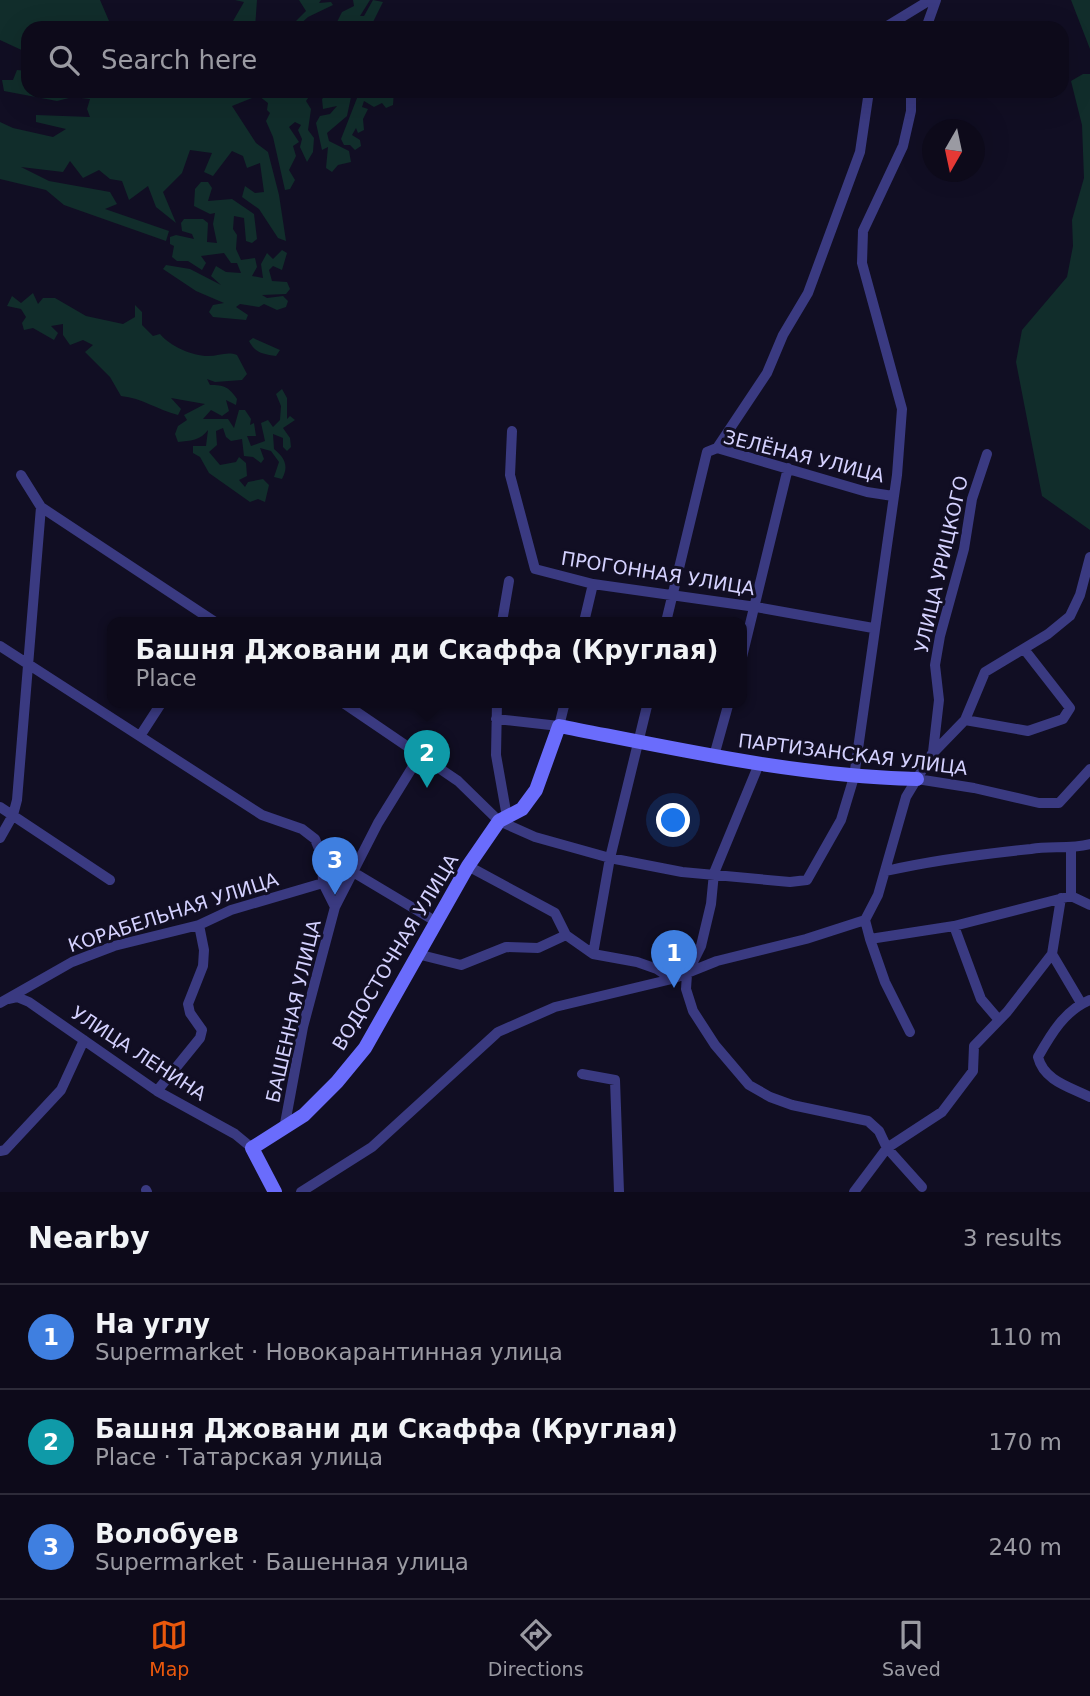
<!DOCTYPE html>
<html lang="en">
<head>
<meta charset="utf-8">
<style>
  :root { --surface:#0d0a1a; --page:#161323; --text:#f1f3f6; --muted:#9a9aa2; --line:#2d2b39; --accent:#ea580c }
  body { margin:0; font-family:"DejaVu Sans",sans-serif; background:var(--page); color:var(--text) }
  .compass { position:absolute; left:922px; top:119px; width:63px; height:63px; border-radius:50%; background:var(--surface); box-shadow:0 7px 28px #0002; rotate:189deg }
  .you { position:absolute; left:674px; top:821px; width:24px; height:24px; margin:-18px; border:5px solid #fff; border-radius:50%; background:#1a73e8; box-shadow:0 0 0 10px #1a73e833 }
  .badge { display:grid; place-items:center; width:46px; height:46px; border-radius:50%; background:var(--accent); color:#fff; font-size:23px; font-weight:700 }
  .pin { position:absolute; translate:-50% -58px; filter:drop-shadow(0 2px 4px #0008) }
  .pin::after { content:''; position:absolute; top:37px; width:24px; height:21px; background:inherit; clip-path:polygon(0 0,100% 0,50% 100%) }
  .popup { position:absolute; left:107px; top:617px; width:640px; height:91px; box-sizing:border-box; display:grid; place-content:center; border-radius:14px; background:var(--surface); filter:drop-shadow(0 2px 5px #0005); font-size:23px; white-space:nowrap; color:var(--muted) }
  .popup b { font-size:26px; color:var(--text) }
  .popup::after { content:''; position:absolute; left:50%; top:100%; margin-left:-14px; border:14px solid transparent; border-top-color:var(--surface) }
  .list { margin:0; padding:0; list-style:none }
  h2 { display:flex; justify-content:space-between; align-items:center; height:91px; margin:0; padding:0 28px; font-size:30px }
  h2 small { font-size:23px; font-weight:400; color:var(--muted) }
  .list li { display:grid; grid-template-columns:46px 1fr auto; gap:21px; align-items:center; box-sizing:border-box; height:105px; padding:0 28px; border-top:2px solid var(--line) }
  .list b { display:block; font-size:26px; white-space:nowrap }
  .list p { margin:0; font-size:23px; white-space:nowrap; color:var(--muted) }
  .list em { font-size:23px; font-style:normal; color:var(--muted) }
  .icon { flex:none; width:38px; height:38px; fill:none; stroke:currentColor; stroke-width:2; stroke-linecap:round; stroke-linejoin:round }
  .map { position:relative; flex:none; width:1090px; height:1192px; overflow:hidden }
  .search { position:absolute; background:var(--surface); box-shadow:0 7px 28px #0002; left:21px; right:21px; top:21px; height:77px; display:flex; align-items:center; gap:18px; box-sizing:border-box; padding:0 24px; border-radius:21px; color:var(--muted); font-size:26px }
  .sheet { height:406px; background:var(--surface) }
  nav { display:flex; justify-content:space-around; align-items:center; box-sizing:border-box; height:98px; border-top:2px solid var(--line); background:var(--surface); font-size:19px; color:var(--muted) }
  nav a { display:grid; justify-items:center; gap:4px }
  nav .on { color:var(--accent) }
  .map>svg:first-child { display:block }
</style>
</head>
<body>
<div class="map">
<svg width="1090" height="1192" viewBox="0 0 1090 1192">
  <rect width="100%" height="100%" fill="#110e23"/>
  <path fill="#112d2b" d="M0,0h100l12,28h-84v25l-28,-13z
    M235,0h22l-2,28h-26l15,-26z
    M299,0h22l-2,3 12,-1 2,3 -25,12 -12,11h-7l17,-17z
    M353,0h17l-10,16h4l9,-16 10,2 -12,24 -15,2 1,-7 -9,7h-14l8,-16 12,-6z
    M1071,0h19v49z
    M17,70l11,1v20h221l3,7 -20,8 24,37 12,9 11,43 7,46 -8,-3 -19,-29 -17,-12 3,-11 10,7 9,-1 -4,-29 -13,5 -4,-12 -11,-5 -19,25 -9,-4 8,-19 -22,-3 -8,23 -19,19 13,31 -20,-16 -8,-21 -19,14 -7,-19 -12,-2 -11,-9 -16,8 -13,-17 -7,11 -42,-5 28,14 61,11 7,12 -12,5 64,22 -3,10 -102,-36 -18,-15 -46,-11v-57l13,6 40,9 13,-8 -30,-7v-7l54,2 -3,-8 3,-10 -17,-2 -16,4 -53,-10 -2,-11h11z
    M1083,74h7v456l-48,-34 -26,-134 6,-32 45,-53 6,-31 -1,-26 12,-42 -2,-53 -11,-44z
    M263,91h50l-7,10 5,8 -3,21 6,8 -1,14 -6,10 -7,-15 2,-8 -4,-9 3,-5 -6,-3 -6,5 10,15 -6,4 3,10 -7,14 6,10 -5,9 -5,1 -12,-53 -7,-16 4,-8 -3,-3 1,-7 -9,-7z
    M325,91h69l-1,14 -7,3 -4,-5 -8,4 -10,-6 -2,6 6,2 -5,10 1,11 -6,3 -2,-5 -4,7 8,5 1,6 -6,4 -5,-5h-6l-3,-6 18,-46 -8,4 -4,19 -20,17 2,8 20,10 2,11 -13,3 -6,7 -6,-4 2,-21 -6,3 -6,-27 4,-7 10,-2 7,-8 -14,3 -1,-10 7,-7z
    M201,182h7l4,6 -4,13 24,-2 22,15 3,25 -5,4 -6,-2 -2,-23 -10,-2 -1,13 4,6 -1,14 5,11 14,-2 2,9 -5,9 11,2 -2,-14 6,-11 6,6 9,-9 5,3 -5,17 -9,-4 -4,4 3,11 15,1 3,7 -4,5 -24,1 5,3 16,-2 5,5 -2,6 -9,3 -13,-6 -5,3 -19,-3 -4,3 12,8 -2,5 -33,-3 -4,-5 4,-7 11,-2 -28,-12 -33,-22 3,-4 24,4 31,16 -10,-9 5,-10 10,6 15,1 -4,-10h-6l-7,-10 -23,3 5,7 -4,7 -14,-9h-11l-5,-4 2,-11 -4,-2v-7l6,-2 18,4 -2,-5 -10,-3 -1,-8 3,-4h19l5,4 -1,19 10,1 -4,-19 2,-11 -5,1 -16,-8 1,-17z
    M33,293l5,11 5,-6h12l31,18 37,8 12,-7v-12l7,7v13l11,11 7,-2c10,12 32,22 48,22 11,0 19,-5 29,-1l10,19 -5,6 -27,2 -8,-3 3,6c14,0 19,2 27,14l-1,6 -10,-5 3,11 -7,5 -11,-6 -8,9h25l6,9 5,-18h6l6,9 -1,6 4,-2 2,13h-9l4,10 14,-5 -4,-18 7,-3 5,7 7,-7 1,-14 -5,-12 6,-5 5,9v21l3,-3 5,4 -12,8 7,10 1,9 -4,4 -4,-4v-9l-10,-4 1,15c11,9 15,17 8,30l-8,-2 5,-15 -8,-11 -11,-3 4,11 -3,4 -8,-6 -9,-1 -2,-17 -11,2 -5,-4 -3,-9 -7,3 1,14 -8,7 11,13 16,-3 3,-5 7,6 1,13 -8,4 6,7 3,-5 15,-3 6,6 -4,17 -7,-3 -8,3 -41,-29 -9,-16 -7,-4v-7h13l2,-16c-7,10 -18,11 -30,12l-3,-8 3,-8 9,-6 -3,-5 21,-11 -34,-6 10,11 -3,6c-20,-5 -36,-17 -57,-19l-11,-19 -25,-25 8,-7 -10,-5 -13,5 -7,-10v-11l-12,2 7,7 -4,7 -21,-12 -9,2 -2,-7 4,-6 -5,-8 -14,-3 5,-10 9,7z
    M253,338l27,12 -4,6c-13,-2 -21,-3 -27,-15z"/>
  <g fill="none" stroke-linecap="round" stroke-linejoin="round">
    <path stroke="#3a3a81" stroke-width="10" d="M884,28l46,-28
      M926,28l10,-28
      M512,431l-2,44 25,94 58,15 163,23 117,21
      M717,448l50,-75 16,-38 25,-42 52,-141 9,-61
      M21,475l20,32 174,115
      M502,622l7,-41
      M584,622l9,-38
      M666,622l41,-170 10,-4 150,44 26,4
      M0,646l262,169 40,14 13,10 7,17 1,27 12,24
      M742,657l46,-189
      M342,702l116,79 41,40 36,16 75,21 72,14 108,10 17,-2 34,-60 13,-43 43,-302 5,-66 -40,-146 1,-32 40,-85 8,-35v-20
      M497,702l-1,53 11,62
      M496,719l63,7 6,-24
      M965,720l63,11 35,-12 7,-11 -46,-59
      M140,736l22,-34
      M934,752l31,-32 20,-48 63,-38 22,-18 10,-21 10,-38
      M714,756l15,-54
      M759,764l-45,109 -3,31 -10,42 -14,28 -1,15 7,22 22,34 34,40 21,12 22,8 76,16 11,10 8,17 35,39
      M917,779l57,9 65,15h20l31,-34
      M0,807l110,73
      M0,838l13,-23 4,-15 24,-293
      M1071,849v47
      M468,866l87,47 11,22 27,19 44,8 20,7 15,10
      M886,871c48,-11 96,-17 145,-22 20,-3 39,0 59,-5
      M353,872l82,49
      M865,920l13,-25 28,-98 27,-45 6,-52 -4,-35 5,-29 24,-87 8,-50 15,-45
      M865,920l5,19 84,-13 117,-30 19,9
      M954,926l27,73 18,21
      M870,939l15,43 25,50
      M417,954l44,11 45,-18 32,1 28,-13
      M593,954l17,-96 38,-156
      M1052,954l29,49
      M8,999l9,-2 12,5 128,89 78,43 17,14
      M1090,1000c-25,10 -39,34 -52,57 6,24 32,30 52,40
      M0,1003l72,-41 42,-16 85,-21 32,-15 92,-27
      M582,1074l33,6 4,112
      M157,1091l43,-53 2,-8 -12,-17 -2,-9 15,-38 1,-16 -5,-25
      M284,1129l19,-102 32,-120 43,-84 42,-68
      M0,1151l5,-1 56,-60 23,-50
      M146,1190l1,2
      M301,1192l71,-45 126,-115 57,-25 117,-28 45,-18 89,-22 59,-19
      M854,1192l33,-44 55,-36 31,-41 1,-25 33,-34 45,-58 9,-56"/>
    <path stroke="#6a6cfc" stroke-width="14" d="M275,1192l-23,-44 52,-33 33,-33 28,-34 103,-182 31,-45 23,-12 14,-19 23,-64c118,23 237,50 358,53"/>
  </g>
  <g text-anchor="middle" stroke-width="6" stroke-linejoin="round" paint-order="stroke">
    <g font-size="19" fill="#d4d1fe" stroke="#110e23">
      <text transform="translate(804 456) rotate(14)" y="7">ЗЕЛЁНАЯ УЛИЦА</text>
      <text transform="translate(941 564) rotate(-77)" y="7">УЛИЦА УРИЦКОГО</text>
      <text transform="translate(658 573) rotate(9)" y="7">ПРОГОННАЯ УЛИЦА</text>
      <text transform="translate(853 754) rotate(7)" y="7">ПАРТИЗАНСКАЯ УЛИЦА</text>
      <text transform="translate(173 912) rotate(-18)" y="7">КОРАБЕЛЬНАЯ УЛИЦА</text>
      <text transform="translate(395 952) rotate(-59)" y="7">ВОДОСТОЧНАЯ УЛИЦА</text>
      <text transform="translate(293 1011) rotate(-77)" y="7">БАШЕННАЯ УЛИЦА</text>
      <text transform="translate(139 1053) rotate(33)" y="7">УЛИЦА ЛЕНИНА</text>
    </g>
  </g>
</svg>
<svg class="compass" viewBox="-18 -18 36 36"><path d="M0-13l5 13h-10z" fill="#e53935"/><path d="M0 13l5-13h-10z" fill="#9a9aa2"/></svg>
<div class="you"></div>
<div class="pin badge" style="left:674px;top:988px;background:#3f7fe0">1</div>
<div class="pin badge" style="left:427px;top:788px;background:#0f9aa8">2</div>
<div class="popup"><b>Башня Джовани ди Скаффа (Круглая)</b>Place</div>
<div class="pin badge" style="left:335px;top:895px;background:#3f7fe0">3</div>
<div class="search"><svg class="icon" aria-label="search" viewBox="0 0 24 24"><circle cx="10" cy="10" r="6"/><path d="M15 15l6 6"/></svg>Search here</div>
</div>
<section class="sheet">
<h2>Nearby<small>3 results</small></h2>
<ul class="list">
<li><span class="badge" style="background:#3f7fe0">1</span><div><b>На углу</b><p>Supermarket · Новокарантинная улица</p></div><em>110 m</em></li>
<li><span class="badge" style="background:#0f9aa8">2</span><div><b>Башня Джовани ди Скаффа (Круглая)</b><p>Place · Татарская улица</p></div><em>170 m</em></li>
<li><span class="badge" style="background:#3f7fe0">3</span><div><b>Волобуев</b><p>Supermarket · Башенная улица</p></div><em>240 m</em></li>
</ul>
</section>
<nav>
<a class="on"><svg class="icon" aria-label="map" viewBox="0 0 24 24"><path d="M3 6l6-2 6 2 6-2v14l-6 2-6-2-6 2zM9 4v14M15 6v14"/></svg>Map</a>
<a><svg class="icon" aria-label="directions" viewBox="0 0 24 24"><path d="M12 3l9 9-9 9-9-9zM9 14v-3h6M13 9l2 2-2 2"/></svg>Directions</a>
<a><svg class="icon" aria-label="saved" viewBox="0 0 24 24"><path d="M7 4h10v16l-5-4-5 4z"/></svg>Saved</a>
</nav>
</body>
</html>
